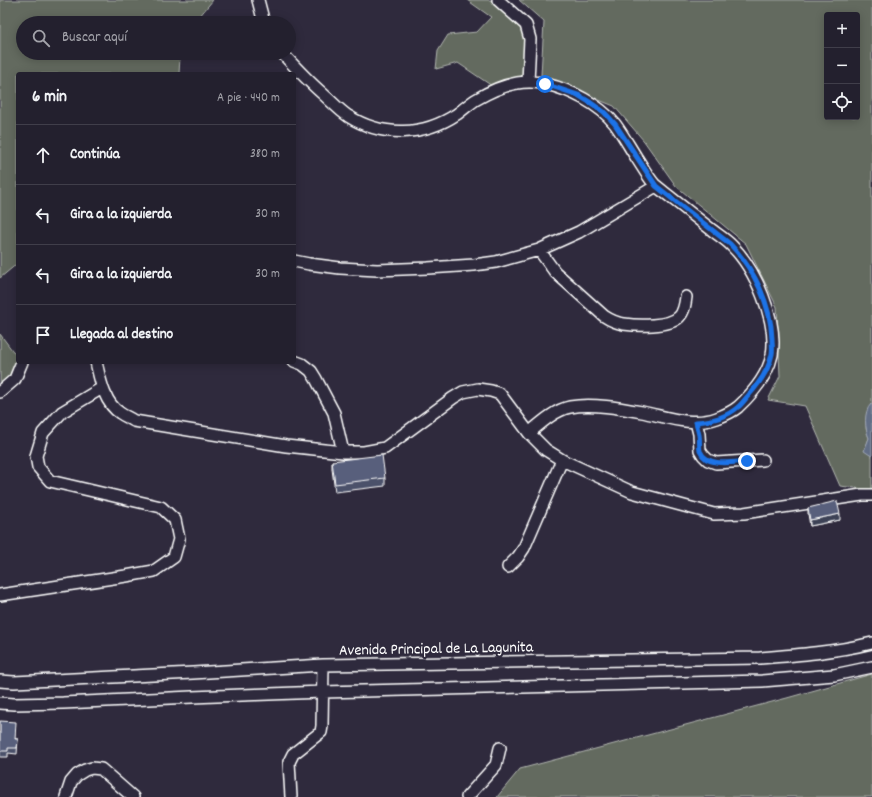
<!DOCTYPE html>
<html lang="es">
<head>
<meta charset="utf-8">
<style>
  :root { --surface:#23202e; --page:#2b2836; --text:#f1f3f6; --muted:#a3a3aa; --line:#403e4a }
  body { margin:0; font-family:Dekko,sans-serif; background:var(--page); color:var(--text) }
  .controls { position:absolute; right:12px; top:12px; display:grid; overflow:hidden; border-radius:4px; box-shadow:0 2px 10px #0003 }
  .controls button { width:36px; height:36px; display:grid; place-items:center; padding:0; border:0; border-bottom:1px solid var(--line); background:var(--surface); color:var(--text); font:20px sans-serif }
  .stop { position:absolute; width:12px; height:12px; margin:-9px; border:3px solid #1a73e8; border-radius:50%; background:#fff }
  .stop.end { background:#1a73e8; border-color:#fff; box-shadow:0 1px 4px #0008 }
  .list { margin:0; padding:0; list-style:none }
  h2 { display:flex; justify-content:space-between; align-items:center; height:52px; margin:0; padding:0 16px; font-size:17px }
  h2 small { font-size:13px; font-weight:400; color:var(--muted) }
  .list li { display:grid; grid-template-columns:26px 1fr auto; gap:12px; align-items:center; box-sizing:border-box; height:60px; padding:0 16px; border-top:1px solid var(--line) }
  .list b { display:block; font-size:15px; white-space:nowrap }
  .list em { font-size:13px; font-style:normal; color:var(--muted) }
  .icon { flex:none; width:22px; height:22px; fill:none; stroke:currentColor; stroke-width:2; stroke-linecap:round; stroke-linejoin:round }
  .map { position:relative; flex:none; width:872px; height:797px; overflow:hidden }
  .search { position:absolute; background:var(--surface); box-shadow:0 2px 10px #0003; left:16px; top:16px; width:280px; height:44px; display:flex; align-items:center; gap:10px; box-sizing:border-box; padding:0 14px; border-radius:22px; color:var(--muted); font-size:15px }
  .panel { position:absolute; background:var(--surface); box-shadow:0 2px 10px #0003; left:16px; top:72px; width:280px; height:292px; border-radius:4px }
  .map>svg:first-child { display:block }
</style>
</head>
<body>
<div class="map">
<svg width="872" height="797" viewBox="0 0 872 797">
  <rect width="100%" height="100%" fill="#2f2a3d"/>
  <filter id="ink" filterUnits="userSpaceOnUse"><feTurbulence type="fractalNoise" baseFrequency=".025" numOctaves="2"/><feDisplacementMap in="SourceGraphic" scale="8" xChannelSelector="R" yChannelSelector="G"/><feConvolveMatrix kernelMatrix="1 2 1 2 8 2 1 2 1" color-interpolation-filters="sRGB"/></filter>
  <g filter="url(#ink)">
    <path fill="#636b5f" stroke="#b1b5af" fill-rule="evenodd" d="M0,0h213l-19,23h-171v30h159l-2,4 -1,17h-161v189l-18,15z
      M467,0h24l3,4 34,26 -2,54 -31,4 -37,-25 -22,6 2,-18 10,-16 29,-3 14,-15z
      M519,0h353v405h-1c-4,13 -8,20 -2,33l-2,6 3,11 2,1v33h-8l-24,-3 -35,-80 -37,-6 12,-24 -3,-69 -31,-63 -70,-58 -32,-45 -30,-35 -35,-14 -38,-17 3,-53zM827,15h30v102h-30z
      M0,334l18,24 -6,19 -12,6z
      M872,674v123h-375l23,-28 267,-71z"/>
    <path fill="#626e86" stroke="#a1a8b6" d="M871,404l1,1v51l-2,-1 -6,-4 5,-13c-4,-9 -6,-26 2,-34z"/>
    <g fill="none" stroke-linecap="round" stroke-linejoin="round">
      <defs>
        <path id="minor" d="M258,0l6,23
          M498,0l28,25 4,14 -2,43
          M282,53c13,14 26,28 41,41 8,7 16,16 25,22 35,22 76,20 109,-2 7,-5 13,-11 20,-15 20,-12 45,-21 69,-15 25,6 53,20 69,40 8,11 14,22 21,33 6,9 12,20 19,28 6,5 13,10 19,15 13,10 25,20 38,30 6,5 13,9 19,15 24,23 47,76 41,110 -4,20 -19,38 -34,52 -6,5 -13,8 -21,11 -25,9 -50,-1 -75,-6 -22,-4 -50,-9 -72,-5 -15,3 -29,16 -41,26
          M539,250l16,22 49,44c6,4 13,7 20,8 13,2 45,3 55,-7 5,-5 6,-12 7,-20
          M294,261l15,3 31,4 37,2 51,-2 46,-3 22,-3 43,-12 40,-18 77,-46
          M294,361l8,3 9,7 5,8 18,34 9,39
          M96,362c4,17 8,41 24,51 4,3 10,5 14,8l152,25 57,6h21l21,-4 68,-50 10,-6 15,-3 13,2 9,3 29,39 17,17 16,10 70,32 82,22 30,-1 118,-18h10
          M0,392l15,-13 7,-17
          M696,422l3,12 1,16 3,5 5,5 8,3 47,-3
          M508,567l10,-10 6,-9 38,-88
          M0,595l126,-19 28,-5 20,-14 5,-18 -4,-19 -14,-13 -111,-26 -12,-14 -2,-11 7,-23 19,-21 40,-24
          M0,681l14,1 179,-9 130,-8 437,-7c38,-3 75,-6 112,-15
          M0,703l14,1 49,-1 129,-6 131,-5 439,-11 72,-6 38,-8
          M66,797l5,-15 6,-7 8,-5 7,-2 9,1 32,28
          M291,797l-2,-35 4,-8 28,-22 1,-6 1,-61
          M467,797l29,-32 4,-17"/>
      </defs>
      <use href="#minor" stroke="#fff" stroke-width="14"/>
      <use href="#minor" stroke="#2f2a3d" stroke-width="11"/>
    </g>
    <path fill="#4c516a" stroke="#fff" d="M332,461l53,17v8l-50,6 -3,-23z
      M808,508l32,12 -30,6 -2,-12z
      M0,721l16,18h2l-1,15 -9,-1v4h-8z"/>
    <path fill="#3e4256" stroke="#fff" d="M840,514v6l-30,6v-6z"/>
    <path fill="#585e7b" stroke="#fff" d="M382,455l3,23 -50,6 -3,-23z
      M837,501l3,13 -30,6 -2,-12z
      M0,721l16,1 -1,17h3l-1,9h-9v3h-8z"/>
  </g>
  <g fill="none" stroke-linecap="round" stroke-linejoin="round" filter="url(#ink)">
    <path stroke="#1a73e8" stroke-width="5" d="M545,84l33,11 13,8 13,9 11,12 41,62 74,58c24,25 41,60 42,95 0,5 1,10 0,15 -3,16 -13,30 -24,42 -3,3 -6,8 -10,11 -11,10 -27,14 -42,15 1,4 2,9 3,13 1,5 0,11 1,16 7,17 33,11 47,10"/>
  </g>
  <g text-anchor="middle" stroke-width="4" stroke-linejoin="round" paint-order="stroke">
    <g font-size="16" fill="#fff" stroke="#2f2a3d">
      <text transform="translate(436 647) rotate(-1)" y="6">Avenida Principal de La Lagunita</text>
    </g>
  </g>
</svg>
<div class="controls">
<button>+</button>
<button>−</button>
<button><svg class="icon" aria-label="locate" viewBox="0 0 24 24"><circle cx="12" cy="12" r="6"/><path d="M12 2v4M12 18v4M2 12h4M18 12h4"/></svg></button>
</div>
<div class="stop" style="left:545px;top:84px"></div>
<div class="stop end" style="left:747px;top:461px"></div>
<div class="search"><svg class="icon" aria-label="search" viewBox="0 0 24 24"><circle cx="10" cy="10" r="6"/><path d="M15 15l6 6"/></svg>Buscar aquí</div>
<section class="panel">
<h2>6 min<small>A pie · 440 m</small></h2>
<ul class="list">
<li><svg class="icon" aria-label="ahead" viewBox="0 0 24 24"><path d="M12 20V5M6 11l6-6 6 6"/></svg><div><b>Continúa</b></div><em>380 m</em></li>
<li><svg class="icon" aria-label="left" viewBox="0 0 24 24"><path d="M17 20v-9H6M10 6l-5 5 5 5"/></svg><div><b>Gira a la izquierda</b></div><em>30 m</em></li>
<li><svg class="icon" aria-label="left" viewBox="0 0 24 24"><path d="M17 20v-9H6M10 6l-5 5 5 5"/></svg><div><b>Gira a la izquierda</b></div><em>30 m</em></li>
<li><svg class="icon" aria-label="arrive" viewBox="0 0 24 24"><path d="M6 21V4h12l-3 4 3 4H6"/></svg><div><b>Llegada al destino</b></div></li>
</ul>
</section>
</div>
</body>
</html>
